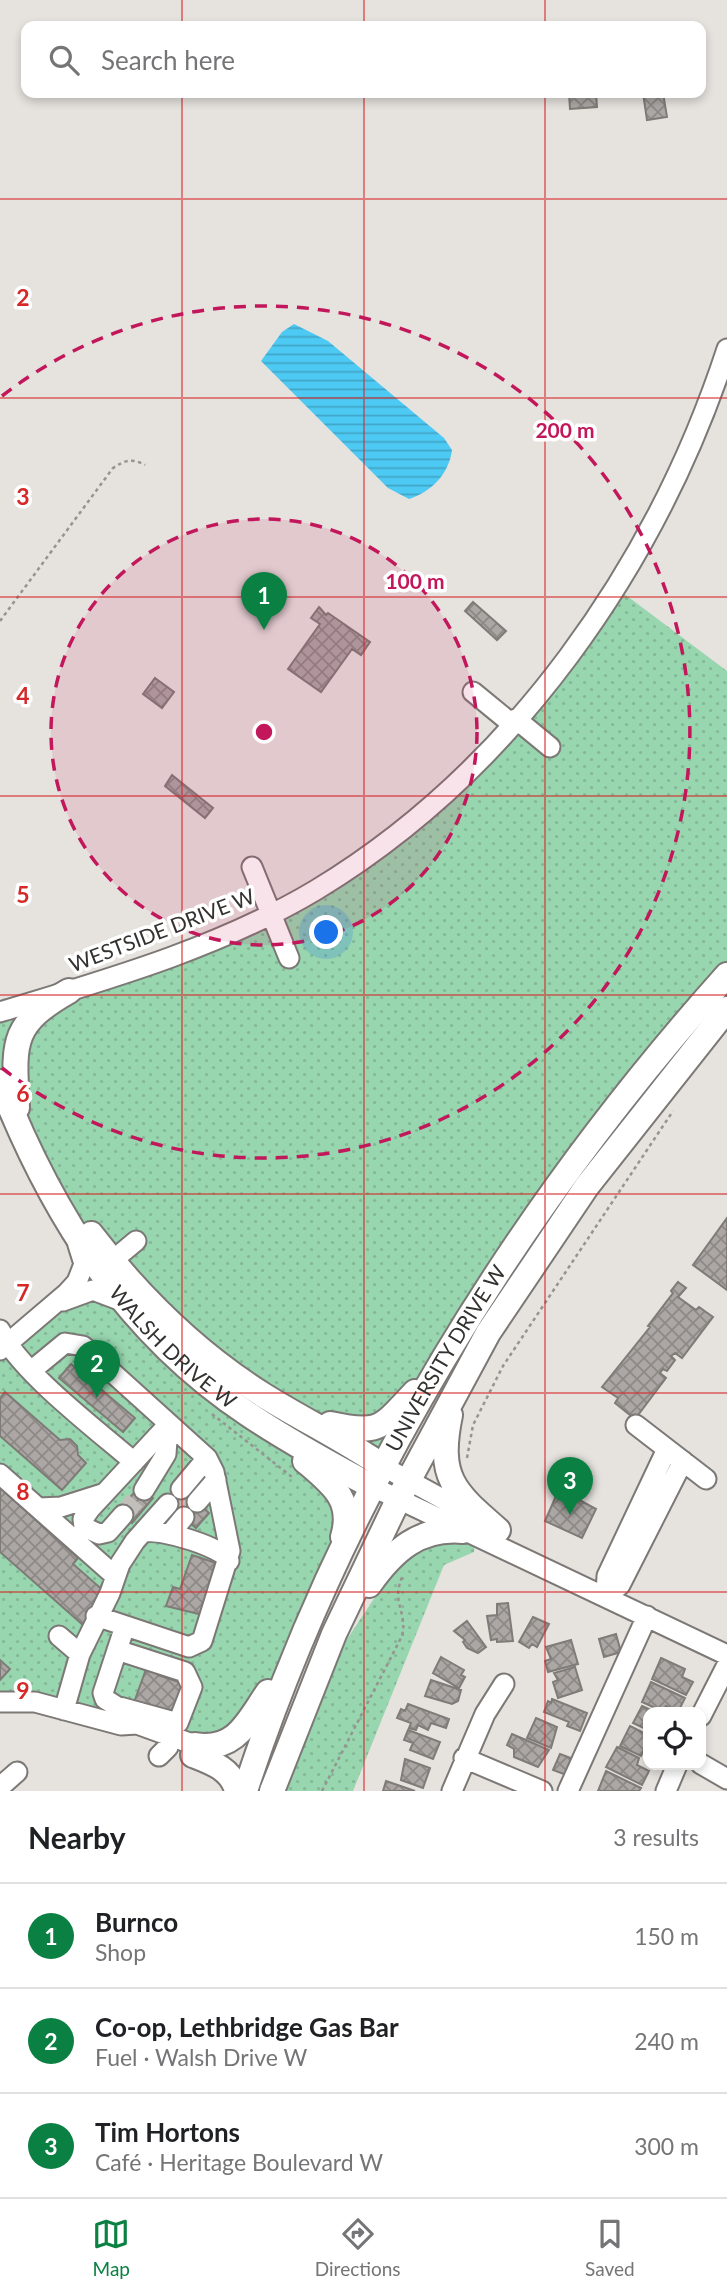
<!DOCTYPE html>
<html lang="en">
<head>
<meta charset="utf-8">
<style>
  :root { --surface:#fff; --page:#f6f6f6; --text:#202124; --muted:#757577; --line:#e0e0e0; --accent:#0b8043 }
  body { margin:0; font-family:Lato,sans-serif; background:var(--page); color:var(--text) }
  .controls { position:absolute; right:21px; bottom:21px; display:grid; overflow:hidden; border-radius:14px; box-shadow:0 4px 10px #0003 }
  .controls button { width:63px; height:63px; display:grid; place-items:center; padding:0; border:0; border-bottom:2px solid var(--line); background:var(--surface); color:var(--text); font:35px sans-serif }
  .you { position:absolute; left:327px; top:933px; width:24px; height:24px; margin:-18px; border:5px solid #fff; border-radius:50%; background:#1a73e8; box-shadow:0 0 0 10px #1a73e833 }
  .badge { display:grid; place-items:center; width:46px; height:46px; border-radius:50%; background:var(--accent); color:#fff; font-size:23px; font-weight:700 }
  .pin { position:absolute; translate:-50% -58px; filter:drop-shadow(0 2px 4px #0008) }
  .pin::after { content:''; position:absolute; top:37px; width:24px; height:21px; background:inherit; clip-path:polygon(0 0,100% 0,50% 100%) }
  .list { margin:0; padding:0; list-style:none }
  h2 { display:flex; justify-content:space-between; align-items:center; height:91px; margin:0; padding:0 28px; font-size:30px }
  h2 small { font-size:23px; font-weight:400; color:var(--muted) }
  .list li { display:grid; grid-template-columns:46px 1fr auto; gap:21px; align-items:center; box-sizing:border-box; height:105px; padding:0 28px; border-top:2px solid var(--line) }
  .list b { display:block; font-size:26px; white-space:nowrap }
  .list p { margin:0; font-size:23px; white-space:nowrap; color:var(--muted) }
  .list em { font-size:23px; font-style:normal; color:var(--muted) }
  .icon { flex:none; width:38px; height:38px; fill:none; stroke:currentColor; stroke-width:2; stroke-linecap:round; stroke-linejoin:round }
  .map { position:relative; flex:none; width:727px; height:1791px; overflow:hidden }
  .search { position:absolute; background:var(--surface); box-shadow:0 4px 10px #0003; left:21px; right:21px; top:21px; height:77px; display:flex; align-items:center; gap:18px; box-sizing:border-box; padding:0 24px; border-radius:14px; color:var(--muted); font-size:26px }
  .sheet { height:406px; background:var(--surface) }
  nav { display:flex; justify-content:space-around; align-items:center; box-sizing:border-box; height:98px; border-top:2px solid var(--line); background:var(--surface); font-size:19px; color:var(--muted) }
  nav a { display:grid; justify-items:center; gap:4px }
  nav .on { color:var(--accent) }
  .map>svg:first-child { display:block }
</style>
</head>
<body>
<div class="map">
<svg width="727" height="1791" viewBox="0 0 727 1791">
  <defs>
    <pattern id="green-dots" width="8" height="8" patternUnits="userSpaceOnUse" patternTransform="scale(1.75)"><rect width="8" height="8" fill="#98d6af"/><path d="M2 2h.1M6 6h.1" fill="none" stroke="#84b897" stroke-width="1.8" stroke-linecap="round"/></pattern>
    <pattern id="water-rules" width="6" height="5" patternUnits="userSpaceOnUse" patternTransform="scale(1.75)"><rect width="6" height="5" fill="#4dcaf4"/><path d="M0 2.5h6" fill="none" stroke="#41a5c6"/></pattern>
    <pattern id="building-cross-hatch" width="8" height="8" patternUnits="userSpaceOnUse" patternTransform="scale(1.75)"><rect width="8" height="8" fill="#aca7a4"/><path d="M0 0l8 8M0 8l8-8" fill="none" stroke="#8d8986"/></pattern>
  </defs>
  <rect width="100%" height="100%" fill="#e6e2de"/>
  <path fill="url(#green-dots)" d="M615,587l112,84v304l-77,87 -266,405 -61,-15 16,43 -7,79 -71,128 -36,41 -225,-41v-352l104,-83 -104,-185v-70l271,-98 172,-116z
    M448,1537l27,7 -1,8 -30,13 -91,226h-81l34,-90 83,-125 15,-21z"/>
  <path fill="url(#water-rules)" d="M294,324l34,17 116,97 8,12c-3,24 -21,42 -43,49l-21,-11 -127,-127 21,-29z"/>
  <path fill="url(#building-cross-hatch)" stroke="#7f7b77" stroke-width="2" d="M569,93h27l1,14 -27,2z
    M643,93h20l4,24 -20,3z
    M473,602l33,29 -9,9 -32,-29z
    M319,607l7,8 2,-2 42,29 -9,13 -9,-6 -31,43 -33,-23 32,-45 -9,-6z
    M155,678l19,14 -12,16 -19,-14z
    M172,775l41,33 -8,10 -40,-32z
    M727,1218v72l-34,-25z
    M678,1282l8,6 -8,9 18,13 3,-3 14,10 -31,41 -7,-5 -4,3 4,4 -8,11 -4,-2 -3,4 6,5 -31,41 -20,-16 3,-5 -16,-11 48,-60 -2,-1 25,-33 -2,-2z
    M71,1364l64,54 -12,14 -64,-54z
    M5,1392l55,48 10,-1 7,7 1,9 8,8 -24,27 -62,-54v-38z
    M140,1486l13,12 -21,25 -14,-12z
    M179,1486l30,27 -13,15 -31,-26z
    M0,1488l78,70 -5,6 33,29 -4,10 -19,22 -83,-73z
    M559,1489l37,20 -14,29 -37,-17z
    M192,1555l33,11 -18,50 -41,-10 7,-19 7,2z
    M508,1603l5,38 -16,1v-3l-6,1 -4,-24 10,-1v-11z
    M533,1617l16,7 -12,23 -5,-3 -3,4 -10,-6z
    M467,1621l19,26 -8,6 -11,-5 -4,-6 2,-2 -11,-9z
    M616,1634l5,18 -17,5 -5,-18z
    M571,1640l7,24 -30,8 -3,-11 6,-2 -5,-12z
    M441,1657l23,13 -3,5 4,2 -6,11 -26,-15z
    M661,1658l24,11 -3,8 11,5 -7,13 -34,-16z
    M0,1660l10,9 -10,11z
    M149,1661l12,4 -3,10 30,10 -12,37 -44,-14z
    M575,1667l7,23 -24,8 -5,-16 5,-2 -4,-7z
    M431,1680l30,10 -3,11 -6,3 -27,-8z
    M651,1682l34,16 -7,14 -12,-6 -4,5 -20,-9z
    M552,1699l35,14 -7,18 -13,-5 2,-4 -25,-10 4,-11 3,2z
    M408,1704l41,15 -3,9 -15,-5 -3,7 -10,-5 -2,5 -7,-2 2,-5 -14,-5 4,-9 4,2z
    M642,1706l13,6h-7v18l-15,-7z
    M536,1718l21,9 -6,21 -24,-10z
    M630,1726l18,9v17l-4,-2 -3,6 -21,-10z
    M408,1730l32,12 -7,17 -23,-9 3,-7 -9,-3z
    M512,1734l37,16 -11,17 -24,-10v-8l-7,-4z
    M617,1747l22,11 -2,7 12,6 -7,14 -36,-18z
    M560,1754l16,6 -7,16 -16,-6z
    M405,1759l25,9 -7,20 -22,-8z
    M606,1771l35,17 -2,3h-41z
    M386,1781l29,10h-32z"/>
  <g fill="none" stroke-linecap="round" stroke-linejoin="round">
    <path stroke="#c2bfbb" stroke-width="19" stroke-dasharray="19 10" stroke-linecap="butt" d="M176,1511l13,-16
      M123,1515l21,-25"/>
    <defs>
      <path id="minor" d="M473,692l39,32
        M516,719l34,28
        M252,867l37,91
        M0,1012c106,-32 219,-64 316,-122 197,-119 340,-324 411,-541
        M112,1261l24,-20
        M63,1301l30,-11 29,11
        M0,1330c19,41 97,100 134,132
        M0,1350l67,-57 10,-11 7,-18 -6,-19
        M31,1371l34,-28 18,3 124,112 7,14 16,79 -28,90 -13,6 -93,-31
        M636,1425l70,54
        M384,1467l90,49
        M0,1474l115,102
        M373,1487l354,168
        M181,1489l26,-31
        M197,1502l19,-22
        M39,1508l22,-1 41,-13
        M123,1515l-15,17 -9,2 -15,-7 -1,-8 7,-10 78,-84 -2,29 -22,36
        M146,1532c16,-3 77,15 83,29
        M170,1534l14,-17
        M606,1596l1,-20 60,-127
        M606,1596l14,-11 63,-124
        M59,1636l21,18
        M117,1650l68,22 7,15 -14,36 -62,-17 -11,-7 -2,-6 22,-67
        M0,1702h35l86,23 16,-1 58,21
        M64,1710l16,-56 30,-61 10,-29 15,-23 33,-37
        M701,1716l26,-51
        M159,1756l9,-9
        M464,1758l78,33
        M701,1764l26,15
        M0,1787l17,-15
        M452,1791l33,-77 19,-30
        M568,1791l79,-175
        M666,1791l11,-26"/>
      <g id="major">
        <path id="s1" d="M0,1082c52,133 127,252 248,332 40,27 82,50 125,73"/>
        <path d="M17,1108c-3,-64 -8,-83 52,-117"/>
        <path d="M91,1234c49,64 104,118 172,161 40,25 82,45 121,72"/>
        <path d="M450,1415c-13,63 4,77 48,115"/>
        <path d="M330,1424c50,11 51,4 85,-32"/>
        <path d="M305,1461c27,23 49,39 38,76"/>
        <path d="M369,1585c24,-34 50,-58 94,-54"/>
        <path d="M195,1745c41,7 53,-24 73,-53"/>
        <path d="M193,1755c18,7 39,14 44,36"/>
        <path id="s2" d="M245,1791c99,-302 271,-580 482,-816"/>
        <path d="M272,1791l62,-157 64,-134 90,-167 99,-147 140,-177"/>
      </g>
    </defs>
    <use href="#minor" stroke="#7c7875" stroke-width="23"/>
    <use href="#major" stroke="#7c7875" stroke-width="28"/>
    <path stroke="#969390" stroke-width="2.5" stroke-dasharray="3.5 3.5" stroke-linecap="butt" d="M0,621l113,-153c12,-8 19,-10 32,-3
      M212,1414l80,63
      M467,1458l6,-33 30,-59 170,-255
      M322,1791l80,-155c6,-25 -12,-33 1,-61"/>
    <use href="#minor" stroke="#fff" stroke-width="19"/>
    <use href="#major" stroke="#fff" stroke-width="24"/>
  </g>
  <path fill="none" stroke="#d62828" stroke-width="2" stroke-opacity="0.55" d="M182,0v26M364,0v26M545,0v26M182,93v1698M364,93v1698M545,93v1698M0,199h727M0,398h727M0,597h727M0,796h727M0,995h727M0,1194h727M0,1393h727M0,1592h727"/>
  <circle cx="264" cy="732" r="213" fill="#c2185b" fill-opacity=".12"/>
  <g fill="none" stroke="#c2185b" stroke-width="3.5" stroke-dasharray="12 9">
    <circle cx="264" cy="732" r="213"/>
    <path d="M2 396A426 426 0 1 1 2 1068"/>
  </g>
  <g text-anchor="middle" stroke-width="7" stroke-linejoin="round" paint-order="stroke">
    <g font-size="21" fill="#343230" stroke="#fff">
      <text transform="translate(162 931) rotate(-21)" y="7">WESTSIDE DRIVE W</text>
      <text dy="7" stroke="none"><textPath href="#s1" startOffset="320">WALSH DRIVE W</textPath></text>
      <text dy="7" stroke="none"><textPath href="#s2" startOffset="478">UNIVERSITY DRIVE W</textPath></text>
    </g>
  </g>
  <g font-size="23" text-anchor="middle" font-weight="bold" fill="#d62828" stroke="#fff" stroke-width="7" stroke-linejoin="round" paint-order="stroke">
    <text x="23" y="306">2</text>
    <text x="23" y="505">3</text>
    <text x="23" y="704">4</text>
    <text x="23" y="903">5</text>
    <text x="23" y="1102">6</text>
    <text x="23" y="1301">7</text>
    <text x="23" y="1500">8</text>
    <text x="23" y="1699">9</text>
  </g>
  <circle cx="264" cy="732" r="10" fill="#c2185b" stroke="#fff" stroke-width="3.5"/>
  <g font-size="21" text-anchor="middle" font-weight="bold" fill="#c2185b" stroke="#fff" stroke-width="7" stroke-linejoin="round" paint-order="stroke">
    <text x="565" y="438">200 m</text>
    <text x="415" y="589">100 m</text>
  </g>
</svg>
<div class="controls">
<button><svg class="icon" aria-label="locate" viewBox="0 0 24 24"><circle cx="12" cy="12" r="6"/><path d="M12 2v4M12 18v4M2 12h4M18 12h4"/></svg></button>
</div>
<div class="you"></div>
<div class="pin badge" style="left:264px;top:630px">1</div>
<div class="pin badge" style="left:97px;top:1398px">2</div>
<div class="pin badge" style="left:570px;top:1515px">3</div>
<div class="search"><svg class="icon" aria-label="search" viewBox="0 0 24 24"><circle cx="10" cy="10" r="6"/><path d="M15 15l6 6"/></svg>Search here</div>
</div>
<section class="sheet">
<h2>Nearby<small>3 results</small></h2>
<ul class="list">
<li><span class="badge">1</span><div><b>Burnco</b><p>Shop</p></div><em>150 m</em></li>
<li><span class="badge">2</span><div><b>Co-op, Lethbridge Gas Bar</b><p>Fuel · Walsh Drive W</p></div><em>240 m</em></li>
<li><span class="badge">3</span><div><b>Tim Hortons</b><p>Café · Heritage Boulevard W</p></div><em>300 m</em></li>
</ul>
</section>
<nav>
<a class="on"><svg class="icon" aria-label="map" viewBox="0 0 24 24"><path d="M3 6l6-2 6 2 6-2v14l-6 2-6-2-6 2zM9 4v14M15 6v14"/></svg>Map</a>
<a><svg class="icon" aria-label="directions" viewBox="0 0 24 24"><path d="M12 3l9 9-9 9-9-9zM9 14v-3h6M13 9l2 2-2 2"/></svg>Directions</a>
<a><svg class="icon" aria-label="saved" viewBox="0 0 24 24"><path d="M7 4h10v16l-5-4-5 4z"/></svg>Saved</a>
</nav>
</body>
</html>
